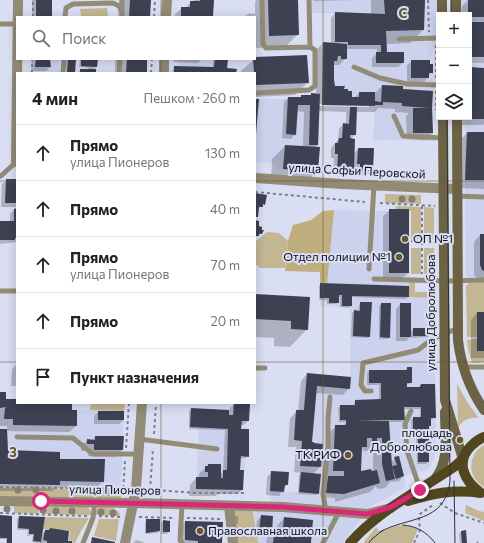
<!DOCTYPE html>
<html lang="ru">
<head>
<meta charset="utf-8">
<style>
  :root { --surface:#fff; --page:#f6f6f6; --text:#222; --muted:#767676; --line:#e0e0e0 }
  body { margin:0; font-family:Commissioner,sans-serif; background:var(--page); color:var(--text) }
  .controls { position:absolute; right:12px; top:12px; display:grid; overflow:hidden; border-radius:0px; box-shadow:0 2px 10px #0003 }
  .controls button { width:36px; height:36px; display:grid; place-items:center; padding:0; border:0; border-bottom:1px solid var(--line); background:var(--surface); color:var(--text); font:20px sans-serif }
  .stop { position:absolute; width:12px; height:12px; margin:-9px; border:3px solid #db2777; border-radius:50%; background:#fff }
  .stop.end { background:#db2777; border-color:#fff; box-shadow:0 1px 4px #0008 }
  .list { margin:0; padding:0; list-style:none }
  h2 { display:flex; justify-content:space-between; align-items:center; height:52px; margin:0; padding:0 16px; font-size:17px }
  h2 small { font-size:13px; font-weight:400; color:var(--muted) }
  .list li { display:grid; grid-template-columns:26px 1fr auto; gap:12px; align-items:center; box-sizing:border-box; height:56px; padding:0 16px; border-top:1px solid var(--line) }
  .list b { display:block; font-size:15px; white-space:nowrap }
  .list p { margin:0; font-size:13px; white-space:nowrap; color:var(--muted) }
  .list em { font-size:13px; font-style:normal; color:var(--muted) }
  .icon { flex:none; width:22px; height:22px; fill:none; stroke:currentColor; stroke-width:2; stroke-linecap:round; stroke-linejoin:round }
  .map { position:relative; flex:none; width:484px; height:543px; overflow:hidden }
  .search { position:absolute; background:var(--surface); box-shadow:0 2px 10px #0003; left:16px; top:16px; width:240px; height:44px; display:flex; align-items:center; gap:10px; box-sizing:border-box; padding:0 14px; border-radius:0px; color:var(--muted); font-size:15px }
  .panel { position:absolute; background:var(--surface); box-shadow:0 2px 10px #0003; left:16px; top:72px; width:240px; height:332px; border-radius:0px }
  .map>svg:first-child { display:block }
</style>
</head>
<body>
<div class="map">
<svg width="484" height="543" viewBox="0 0 484 543">
  <rect width="100%" height="100%" fill="#dadef3"/>
  <path fill="#ccd2ed" d="M312,0h126l1,48 -6,1 -1,6 -2,5v4h3v9h-4v5l4,1v54l1,8 -48,-1 -13,1 2,-35 -53,-1 1,-63 24,2 1,-2h-13v-29h-23z
    M459,0h25v21h-15v-6h-10z
    M35,59h25v14h-26z
    M178,59h50v9l9,1 -1,4h-62v-7h4z
    M484,63v215l-18,-1 -1,-69v-91h4v-53z
    M311,93l9,1 -2,77 -41,-2v-5l-22,-2v-63h32l1,-2h13v-2h10z
    M389,209h20v88l25,1 1,8v21l-4,1v8h-3l7,9 1,82 -1,30 -7,13 -24,6 2,11 -36,20 -27,36h-85l-5,-41h18l-1,-11 29,1 3,-51 -8,-1 2,-30 7,-1 4,-36 43,4v-70l-30,-1v-23h7l7,-73 55,1z
    M0,409l124,2 -3,75 -121,-2z
    M199,425l48,2 -4,63 -47,-1z"/>
  <path fill="#c2b693" d="M107,8l1,9h-27l-1,-8z
    M385,194l36,1v9l-36,-1z
    M396,206l25,1v32h-10v-28l-15,-1z
    M424,207l10,1v31h-10z
    M267,232l12,1 9,8 -3,27h-25l-5,-4v-22z
    M411,248h10v26h-10z
    M424,248h10v26h-10z
    M409,282h6v10h15l1,-10 5,1v10l-2,5 -25,-1z
    M470,282h14v30h-7v25h-10l-1,-51z
    M477,339v12h7v11l-12,1 -4,-14 -1,-9z
    M457,384l12,21 10,13c-9,-1 -15,1 -21,9z
    M91,403h34l-1,8 -34,-1z
    M484,445v42c-17,-10 -17,-32 0,-42z
    M0,488l121,1v10l-121,-2z
    M14,505l25,1v8l-25,-1z
    M466,505l13,6 5,1v9l-19,-8z
    M42,507h46l3,4v4l-49,-1z
    M98,507l15,1 6,4 1,4 -25,-1z
    M232,510l21,1 5,32h-22z
    M45,517l44,1 -8,13 -6,12h-3l1,-2 -4,-1 1,-9 -21,-3v2l-6,-1z
    M99,519h20l-3,22 -22,-5z
    M404,525l14,4 -6,14h-49l13,-16 4,5 16,-6z"/>
  <path fill="#c0af7e" d="M334,210l-7,74 -7,-1v15v-26l-35,-1 3,-30 5,-16 18,-5 12,-9z"/>
  <path fill="#0003" fill-rule="evenodd" d="M32,0h24h-5v17h-19z
    M119,0h31l-1,17h-31z
    M194,0h19l-1,17h-37v-3l7,-6h3l6,-6h3z
    M256,0h41l1,34 -13,13 -29,1 -1,-31h-11l5,-4 6,1v-12z
    M313,0h42l-41,1z
    M371,0h53l-1,30 -13,13 -24,1v9l17,10 -5,4h-26v-9l5,-5v-4h-31v9l-7,7h-6l1,22 9,3 8,8h3l5,-5h16l7,-7 20,4 30,2v41l-7,7 -18,-1 -1,-23 3,-3 -14,-1v-3l-17,-1 -3,4h-19l-1,23 -5,4 4,14 4,-4 14,22 -5,4h-11v-7h-3l-5,6 -15,-1 1,-15h-3v-10l7,-8 1,-11 4,-5h3v-12l-27,-1 -2,34 -2,3 3,23 -13,13 -34,-2 1,-23 13,-13 18,1 1,-35 -7,-1 -2,23 -4,5 -9,-1 2,-36 4,-4h11l3,-2 14,-1v-45l7,-7 8,1v-26l4,-5 36,1zM317,104l52,1v2l-52,-1z
    M468,0h16v63h-15v-48h-8l1,-9z
    M255,58l53,24 -13,13 -40,2v-24h-14v-2z
    M32,59h18v8l-4,4h-15z
    M66,59h9l-1,14h-8z
    M80,59h17l-1,8 -3,3 2,3h-17l2,-3h8v-2l-9,-1z
    M115,59h31v14h-31z
    M174,59h28l-4,4 -24,-1z
    M213,59h14l-2,10 10,4h-63l1,-4 1,-2 39,1z
    M412,61l20,11 -8,10h-17v-17z
    M484,69v55l-1,1h-21v-8h7z
    M467,133h17v56l-27,-1 1,-46z
    M7,180h10v27h-16l1,-23z
    M17,209v33l-17,2v-22h10v-8l4,-4z
    M390,210l18,63 -7,6h-18v-63z
    M480,235h4v43h-7l-3,-3v-33z
    M321,284l87,13 -2,2 -55,-2v9l-2,2 -9,-1v-10h-2v5l-2,2h-9v-4h-8v-14z
    M255,295l52,34 -17,18 -16,-1v-8l-19,-1z
    M361,303l8,33 -1,2 -17,-1 1,-24 2,-2 4,1 1,-7z
    M381,304l8,33 -2,2h-8v-33z
    M400,304l10,28 3,-3h17v6l-2,2 -17,1v-2l-5,5h-10v-32z
    M477,313h7v45h-13v-38z
    M17,336v14h-1v-13z
    M16,365l1,21h-6l1,-17z
    M407,368l4,14 -2,2h-3v4l13,-1 2,-2 14,32 -2,2h-3v6l-2,2v35l-2,2h-9l-1,-28h-4l-1,-16 2,-2h7v-9h-17l1,11 -2,2h-14l3,41 4,-5 8,18 -4,5 -7,1 -1,-1 -6,7 -8,1 -1,-3 -6,6 -35,10v-4l-13,-1 5,-62 9,-9h6l5,-4h-8l-1,-14 2,-2h14v-3l2,-2 23,-1v-15h-12v-12l2,-2h36zM371,447h2v25h-13l1,-21 2,-3v3h4z
    M307,374l42,14 -6,7 -28,-2 -4,49 9,25 -7,7 5,19 -2,2 -18,-1 1,-19 2,-2 -7,-1 2,-25h-8l2,-29 7,-7h1l3,-30z
    M0,393l5,7h12v3h54v8l5,15 -7,6 -63,-1 1,20 52,9 44,21 -7,7h-40l-4,3h-52v-61h7v-4h-7z
    M234,404l14,17 -4,4h-3v5l7,26 -2,2h-6l-1,13 3,19 -4,4h-20l-3,2h-26l1,-11 6,-7h3v-4l9,-9 12,10 3,-3 2,-42 -36,-1v-18l2,-2 38,2 1,-3z
    M98,412l26,7 -5,5h-25v-8z
    M95,437h28l-1,13 -6,7 -28,-1v-5h-7v-4l6,-7 4,1z
    M272,472l15,12 -8,12 -13,-1 1,-18z
    M0,516l11,27h-5v-4h-6z
    M234,516h4v7l-7,7z
    M261,516l11,1 -1,16 13,-15 26,25h-44l1,-6 -12,-1 2,-15z
    M19,517l22,18 4,-4 26,12h-31v-2l-2,2 -6,-1 1,-7 -6,1 1,-6h-11v-11z
    M147,520l12,11 -2,2 -12,1v-12z
    M163,521l6,11 -2,2h-6v-11z
    M185,522l36,21h-40v-17z
    M465,531l1,12h-6l-1,-9 2,-2z
    M136,540l8,2 -1,1h-10z"/>
  <path fill="#3e4152" d="M36,0h16v17h-16z
    M130,0h21l-1,17h-21z
    M200,0h14l-1,17h-32v-10h9v-6h10z
    M268,0h30l1,35 -30,1z
    M384,0h41l-1,30 -38,1 1,21h17v11h-28v-11h5v-7h-33v-3h-13v-30l50,2z
    M468,0h16v17h-15v-2h-1z
    M469,22h15v35h-15z
    M323,42l24,2v15h-6v-3h-3l-1,5h-3v19l1,6h10l-1,3h4v2h4v6h7v-5h16v9l6,1 1,-17 21,1v3l30,2 -1,17 1,25h-20v-25h16l-27,-2v-3l-19,-1v3h-8v1l-53,-1z
    M307,55l2,28 -54,2 -2,-26h2v-2z
    M36,59h14l1,8h-16z
    M68,59h8l-1,14h-8z
    M81,59h17l-1,8 -16,-1z
    M127,59h20v14h-21z
    M215,59h13l-1,9 10,1 -1,4h-62v-7l40,1z
    M411,60h19v4h3v9h-4v5h-18z
    M469,67l15,1v51h-16z
    M80,69h16v4h-16z
    M311,93l9,1 -2,51h-9l1,-40h-12l-2,30 -10,-1 2,-37h13v-2h10z
    M255,99h4l-3,35h-1z
    M350,107h7l-1,28h-6v3l5,1 -1,31 -17,-1 1,-15h-3v-11h3l1,-5h3l1,-15 6,1z
    M467,132h17v48h-19z
    M285,145l35,2 -2,24 -35,-2z
    M358,148h16l-1,23h-13v-7h-3z
    M6,179h11v24h-12z
    M255,193l12,2 -2,10 -2,-1v3h-4l-1,10h-3z
    M17,208v30h-2v2h-15v-19h14v-12z
    M389,209h20v64h-20z
    M255,220l4,1v5l3,1v3h2l-2,4h-3v2h-4z
    M480,234h4v37l-2,-1 -2,-5z
    M320,283l89,3v11l-57,-1v10h-10v-11h-3v8h-10v-5h-9z
    M255,294l55,3 -2,33 -17,-1v-8l-36,-2z
    M360,302h12l-2,35 -17,-1 1,-26 6,1z
    M381,303h10l-1,35 -10,-1z
    M400,303h11v34h-11z
    M477,312h7v39h-7z
    M413,328h18v8h-18z
    M407,367h5v16h-5v4h13l1,-3h14l1,34h-5v8h-2v36h-11v-28h-5v-17h8v-10h-17l1,13h-51l35,1 3,45 3,13 -9,2 -4,-17v-26h-5v5l-5,-1v-4h-5v9h-5l-1,24 10,-2 1,2 5,-1 3,13 -36,11 -18,-1 2,-17h16v-5h-11l2,-46h11v-5h-6v-15h15v-5l26,-1v-16h-12v-13h38z
    M307,373l44,4 -1,12 -33,-3 -5,56h2v1l9,1 -2,23 -21,-1 2,-25 -8,-1 2,-30h8z
    M0,392h6v7h11v4h55v7h5v16l-64,-1v-6h-9l1,-11 2,-1 -7,1z
    M234,403l16,1 -1,17h-7l-1,8h8v28l-8,-1 -1,14h4l-1,20 -47,-1v-12h12v-5h-3v-6h3v-2h13v14h2v-8h4l1,-41 -38,-2 1,-19 38,2v5h4z
    M98,411h26v9h-26z
    M0,429h7l1,21 52,2v7h45l-1,23 -44,-1v4l-60,-1z
    M95,436h29l-1,14h-29v-6h-7v-5l8,1z
    M399,456l5,20 -8,3 -4,-13 5,-1 -3,-8z
    M271,471l18,1 -1,13h-3l-1,7 -14,-1z
    M301,472l20,2 -2,20 -20,-2z
    M0,515l12,1v27h-5v-5h-7z
    M261,515l12,1 -1,17 -13,-2z
    M19,516l26,1 -4,25 -8,-1 1,-7h-5v-5l-11,-1z
    M284,517l29,3 -2,23h-38l2,-15 8,1z
    M146,519h14v12l-14,2z
    M163,520l7,1v11h-7z
    M185,521l38,1 -1,21h-24v-2l-13,-1z
    M50,528l19,3 -1,10h4v2h-25v-2l-4,-1 2,-10h4z
    M466,530l1,13h-5l-1,-12z
    M92,537l23,5v1h-24z"/>
  <g fill="none" stroke-linecap="round" stroke-linejoin="round">
    <path stroke="#7b7e8c" stroke-width="2" stroke-dasharray="3 3" stroke-linecap="butt" d="M428,0l1,32
      M33,17v-17
      M154,17l1,-17
      M436,45v33
      M32,73v-14
      M151,73l1,-14
      M436,91v19
      M255,192l110,10
      M380,203l55,3
      M422,206v68
      M411,241l11,3 12,-1
      M154,434l2,-31
      M126,448l3,-45
      M0,487l127,2
      M145,489l50,4h49
      M150,490l3,-42
      M123,494l2,-34
      M440,503l15,10 29,10
      M0,513l87,3
      M99,516l22,1
      M139,517l36,1
      M187,518l34,1
      M414,543l6,-13 -1,-11 1,-5 13,-9
      M477,543l1,-1"/>
    <path stroke="#928b76" stroke-width="5" d="M309,0l1,47
      M122,11v-11
      M65,17l1,-9 7,-4 40,-1 6,3 3,6v5
      M0,24h17
      M399,39l40,-1
      M354,67l26,11 27,6 32,1
      M63,73l1,-14
      M119,73l1,-14
      M257,93l52,-3 6,-4v-36l-5,-3 -44,1 -3,-4 -1,-44
      M394,116l9,20 40,2
      M1,176l15,-14
      M457,196l27,1
      M369,269l5,-84
      M374,279l74,2 36,-1
      M0,291h17
      M463,367h21
      M255,368h10
      M371,391h-6l-4,-6 2,-22 55,-13 13,-10 17,-8 10,-3
      M411,411l-6,13 2,27 13,38
      M17,437l56,1 20,16h45
      M139,439l78,10
      M182,505l-2,35 2,3
      M326,511l-3,-17 5,-47v-28l2,-22
      M83,543l10,-25 2,-16
      M323,543l16,-31"/>
    <path stroke="#928b76" stroke-width="10" d="M17,162h-1l2,-162
      M134,503l149,4 84,7 24,-6
      M229,506l4,37"/>
    <path stroke="#928b76" stroke-width="10" d="M166,17l1,-17
      M164,73v-14
      M255,178l87,6 115,5
      M0,501l134,2
      M125,543l11,-54 6,-86"/>
    <path stroke="#6c6244" stroke-width="10" d="M442,0v15
      M456,0v15
      M443,117l2,283 18,59
      M457,117l1,223c3,26 11,48 26,70
      M435,479c15,-17 10,-45 10,-67"/>
    <path stroke="#52461f" stroke-width="10" d="M481,493c-17,-12 -26,-31 -10,-47 4,-4 8,-7 13,-9
      M408,501c26,-8 46,-12 73,-8
      M350,543c29,-33 69,-52 104,-76l9,-8"/>
    <path stroke="#2d3038" stroke-width="1" d="M451,0v15
      M454,481l1,62
      M403,525c13,1 24,7 32,18
      M380,532c28,-16 64,-8 70,-50l-3,-365
      M369,543l3,-4 11,-9"/>
  </g>
  <g fill="#837e71">
    <circle cx="402" cy="199" r="3.5"/>
    <circle cx="412" cy="199" r="3.5"/>
    <circle cx="18" cy="490" r="3.5"/>
    <circle cx="36" cy="490" r="3.5"/>
    <circle cx="107" cy="492" r="3.5"/>
    <circle cx="7" cy="509" r="3.5"/>
    <circle cx="43" cy="510" r="3.5"/>
    <circle cx="56" cy="511" r="3.5"/>
    <circle cx="72" cy="511" r="3.5"/>
    <circle cx="101" cy="512" r="3.5"/>
    <circle cx="113" cy="513" r="3.5"/>
  </g>
  <g fill="none" stroke-linecap="round" stroke-linejoin="round">
    <path stroke="#db2777" stroke-width="5" d="M41,501l242,6 84,7 24,-7 29,-17"/>
  </g>
  <path fill="none" stroke="#685826" stroke-width="1" stroke-opacity="0.55" d="M161,0v17M323,0v543M161,59v14M0,181h17M255,181h229M0,362h17M255,362h229M161,403v140"/>
  <g fill="#685826" stroke="#dadef3" stroke-width="1.5">
    <circle cx="405" cy="239" r="4"/>
    <circle cx="399" cy="257" r="4"/>
    <circle cx="460" cy="440" r="4"/>
    <circle cx="348" cy="455" r="4"/>
    <circle cx="200" cy="531" r="4"/>
  </g>
  <g text-anchor="middle" stroke-width="4" stroke-linejoin="round" paint-order="stroke">
    <g font-size="12" fill="#0d0f15" stroke="#dadef3">
      <text transform="translate(357 171) rotate(3)" y="4">улица Софьи Перовской</text>
      <text transform="translate(431 313) rotate(-90)" y="4">улица Добролюбова</text>
      <text transform="translate(115 490) rotate(1)" y="4">улица Пионеров</text>
    </g>
    <g font-size="12" fill="#0d0f15" stroke="#dadef3" text-anchor="end">
      <text x="413" y="243" text-anchor="start">ОП №1</text>
      <text x="391" y="261">Отдел полиции №1</text>
      <text x="452" y="437">площадь<tspan x="452" dy="14">Добролюбова</tspan></text>
      <text x="340" y="459">ТК РИФ</text>
      <text x="208" y="535" text-anchor="start">Православная школа</text>
    </g>
  </g>
  <g font-size="13" text-anchor="middle" font-weight="bold" fill="#685826" stroke="#dadef3" stroke-width="4" stroke-linejoin="round" paint-order="stroke">
    <text x="403" y="18">C</text>
    <text x="13" y="457">3</text>
  </g>
</svg>
<div class="controls">
<button>+</button>
<button>−</button>
<button><svg class="icon" aria-label="layers" viewBox="0 0 24 24"><path d="M12 4l9 5-9 5-9-5zM3 14l9 5 9-5"/></svg></button>
</div>
<div class="stop" style="left:41px;top:501px"></div>
<div class="stop end" style="left:420px;top:490px"></div>
<div class="search"><svg class="icon" aria-label="search" viewBox="0 0 24 24"><circle cx="10" cy="10" r="6"/><path d="M15 15l6 6"/></svg>Поиск</div>
<section class="panel">
<h2>4 мин<small>Пешком · 260 m</small></h2>
<ul class="list">
<li><svg class="icon" aria-label="ahead" viewBox="0 0 24 24"><path d="M12 20V5M6 11l6-6 6 6"/></svg><div><b>Прямо</b><p>улица Пионеров</p></div><em>130 m</em></li>
<li><svg class="icon" aria-label="ahead" viewBox="0 0 24 24"><path d="M12 20V5M6 11l6-6 6 6"/></svg><div><b>Прямо</b></div><em>40 m</em></li>
<li><svg class="icon" aria-label="ahead" viewBox="0 0 24 24"><path d="M12 20V5M6 11l6-6 6 6"/></svg><div><b>Прямо</b><p>улица Пионеров</p></div><em>70 m</em></li>
<li><svg class="icon" aria-label="ahead" viewBox="0 0 24 24"><path d="M12 20V5M6 11l6-6 6 6"/></svg><div><b>Прямо</b></div><em>20 m</em></li>
<li><svg class="icon" aria-label="arrive" viewBox="0 0 24 24"><path d="M6 21V4h12l-3 4 3 4H6"/></svg><div><b>Пункт назначения</b></div></li>
</ul>
</section>
</div>
</body>
</html>
